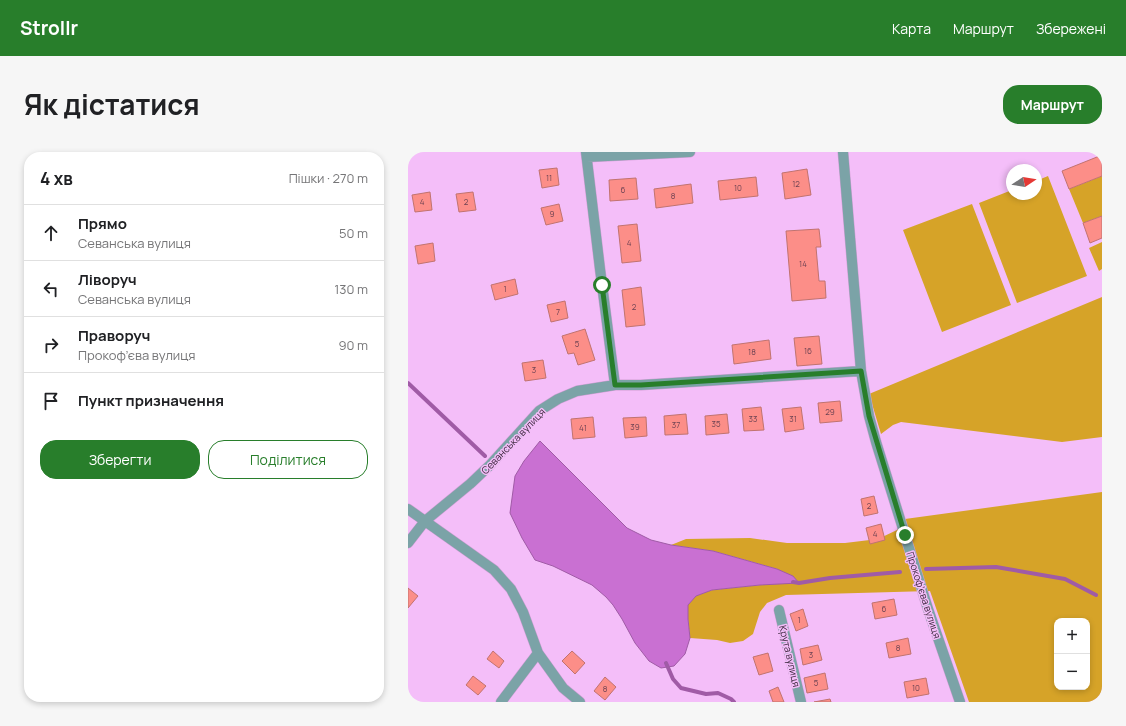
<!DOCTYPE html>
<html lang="uk">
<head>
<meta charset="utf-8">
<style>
  :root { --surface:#fff; --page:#f6f6f6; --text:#202124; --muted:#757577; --line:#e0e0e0; --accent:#287e2b }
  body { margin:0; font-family:Manrope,sans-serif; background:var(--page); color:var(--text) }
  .controls { position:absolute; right:12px; bottom:12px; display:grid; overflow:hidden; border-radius:8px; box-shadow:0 2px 6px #0003 }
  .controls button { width:36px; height:36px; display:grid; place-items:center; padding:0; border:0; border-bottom:1px solid var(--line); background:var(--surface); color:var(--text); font:20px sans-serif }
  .compass { position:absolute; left:598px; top:12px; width:36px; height:36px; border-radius:50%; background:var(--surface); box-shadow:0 2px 6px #0003; rotate:78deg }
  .stop { position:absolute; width:12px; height:12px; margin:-9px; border:3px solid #287e2b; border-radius:50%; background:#fff }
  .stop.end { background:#287e2b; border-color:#fff; box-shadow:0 1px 4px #0008 }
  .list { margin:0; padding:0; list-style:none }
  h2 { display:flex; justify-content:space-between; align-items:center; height:52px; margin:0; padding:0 16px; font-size:17px }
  h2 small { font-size:13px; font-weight:400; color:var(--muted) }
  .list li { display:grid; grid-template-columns:26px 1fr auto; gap:12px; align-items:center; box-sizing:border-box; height:56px; padding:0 16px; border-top:1px solid var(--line) }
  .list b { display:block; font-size:15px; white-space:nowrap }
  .list p { margin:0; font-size:13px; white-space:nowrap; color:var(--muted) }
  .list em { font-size:13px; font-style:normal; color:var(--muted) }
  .actions { display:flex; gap:8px; padding:12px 16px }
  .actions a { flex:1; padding:9px 0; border:1px solid var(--accent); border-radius:16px; text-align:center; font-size:14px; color:var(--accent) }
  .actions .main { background:var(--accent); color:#fff }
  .icon { flex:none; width:22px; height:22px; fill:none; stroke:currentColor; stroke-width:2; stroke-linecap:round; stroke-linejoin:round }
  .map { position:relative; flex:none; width:694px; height:550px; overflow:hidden; border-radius:16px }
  header { display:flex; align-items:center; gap:24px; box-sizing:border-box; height:56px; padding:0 20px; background:var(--accent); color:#fff }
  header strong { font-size:19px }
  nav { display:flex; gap:22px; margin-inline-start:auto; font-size:14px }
  .intro { display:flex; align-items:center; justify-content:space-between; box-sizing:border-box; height:96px; padding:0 24px }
  h1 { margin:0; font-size:28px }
  .button { padding:10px 18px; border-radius:16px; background:var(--accent); color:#fff; font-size:14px; font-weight:700 }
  main { display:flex; gap:24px; padding:0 24px }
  aside { flex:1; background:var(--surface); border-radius:16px; box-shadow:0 2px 6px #0003 }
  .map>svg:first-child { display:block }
</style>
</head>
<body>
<header>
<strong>Strollr</strong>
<nav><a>Карта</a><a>Маршрут</a><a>Збережені</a></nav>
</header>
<div class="intro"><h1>Як дістатися</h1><a class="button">Маршрут</a></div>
<main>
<aside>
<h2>4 хв<small>Пішки · 270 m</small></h2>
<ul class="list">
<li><svg class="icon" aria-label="ahead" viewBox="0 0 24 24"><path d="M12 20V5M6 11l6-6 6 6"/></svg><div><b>Прямо</b><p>Севанська вулиця</p></div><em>50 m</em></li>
<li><svg class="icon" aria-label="left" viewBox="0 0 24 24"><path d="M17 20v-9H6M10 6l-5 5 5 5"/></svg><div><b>Ліворуч</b><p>Севанська вулиця</p></div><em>130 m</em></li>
<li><svg class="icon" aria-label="right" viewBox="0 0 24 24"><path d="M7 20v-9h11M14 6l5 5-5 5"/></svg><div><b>Праворуч</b><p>Прокоф’єва вулиця</p></div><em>90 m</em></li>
<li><svg class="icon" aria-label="arrive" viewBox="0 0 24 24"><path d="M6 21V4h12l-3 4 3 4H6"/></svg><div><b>Пункт призначення</b></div></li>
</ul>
<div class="actions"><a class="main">Зберегти</a><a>Поділитися</a></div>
</aside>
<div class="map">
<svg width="694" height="550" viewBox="0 0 694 550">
  <rect width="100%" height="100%" fill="#f4bef9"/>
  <path fill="#d6a328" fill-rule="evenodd" d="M640,24l39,100 -70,27 -38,-100 33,-13v4h24v-13z
    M694,24v40l-19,7 -14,-34z
    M564,52l39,101 -69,27 -39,-102z
    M694,90v27l-3,2 -10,-23z
    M694,145v140l-40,5 -161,-20 -8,3 -12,9 -12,-40z
    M694,340v210h-133l-39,-111 -144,4 -19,8 -7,9 -7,22 -10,7 -13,2 -13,-3 -27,-2 -2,-19v-14l7,-9 17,-6 48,-5 39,-3 -22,-13 -64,-18 -42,-6 15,-6 64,-1 37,5h58l33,-4 19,-9 8,-11zM649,469h30v66h-30z"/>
  <path fill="#c970d2" stroke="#a05ba6" d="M132,289l87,87 24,12 20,5 42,6 64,18 16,7 6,7 -39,2 -48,5 -16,6 -8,9v14l2,19 -5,16 -11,12 -13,2 -12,-7 -14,-18 -13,-24 -9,-14 -7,-8 -14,-12 -39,-19 -18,-6 -13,-22 -12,-25 5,-37 9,-15z"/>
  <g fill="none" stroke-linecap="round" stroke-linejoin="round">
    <path stroke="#a05ba6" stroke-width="4" d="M0,231l77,73
      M518,417l70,-2 69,12 31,16
      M385,430l6,1 31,-5 70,-6
      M258,511l7,16 8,9 25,6 12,-1 13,6 3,3"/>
  </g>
  <path fill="#fc8e88" stroke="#c0736f" d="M694,3v21l-33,13 -7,-18z
    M149,16l2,17 -17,3 -3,-18z
    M399,17l4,26 -26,4 -3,-26z
    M348,25l2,19 -38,4 -2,-19z
    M228,26l2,21 -28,2 -1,-21z
    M283,32l2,19 -37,5 -2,-19z
    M22,40l2,18 -17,2 -3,-17z
    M65,40l3,18 -17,2 -3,-18z
    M151,52l4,17 -17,4 -5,-17z
    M694,64v22l-12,5 -7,-20z
    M229,72l4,37 -19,2 -4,-37z
    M411,77l2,18h-5l3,34h6l1,17 -34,3 -6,-70z
    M25,91l2,18 -17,3 -3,-18z
    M107,127l3,15 -23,6 -4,-15z
    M233,135l4,38 -19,2 -4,-37z
    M157,149l3,17 -17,4 -4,-17z
    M177,177l10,31 -17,5 -4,-12 -6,1 -6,-18z
    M411,184l3,28 -25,2 -3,-28z
    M361,188l2,19 -37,5 -2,-19z
    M135,208l3,18 -21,3 -3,-18z
    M432,249l2,20 -22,2 -2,-20z
    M353,255l3,23 -20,1 -2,-22z
    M393,255l3,22 -19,3 -3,-23z
    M278,262l2,20 -23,1 -1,-19z
    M319,262l2,19 -23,2 -1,-19z
    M185,265l2,20 -22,2 -2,-20z
    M238,265l1,19 -22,2 -2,-20z
    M466,344l4,17 -14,3 -3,-17z
    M473,372l4,16 -15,4 -4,-16z
    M0,436l10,8 -10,12z
    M486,447l3,16 -22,4 -3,-16z
    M395,457l5,17 -12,5 -6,-17z
    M500,486l3,16 -22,4 -3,-15z
    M410,493l4,15 -19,5 -3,-16z
    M85,499l11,10 -5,7 -12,-9z
    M164,499l13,12 -10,11 -13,-13z
    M360,501l5,18 -14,4 -6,-18z
    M417,521l3,16 -21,4 -3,-15z
    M65,524l13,10 -8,9 -12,-10z
    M197,525l11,10 -11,13 -11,-9z
    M518,526l3,16 -22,4 -3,-16z
    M370,535l6,15h-11l-4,-11z
    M422,547l1,3h-17z"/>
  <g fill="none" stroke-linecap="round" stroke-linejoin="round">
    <defs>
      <path id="minor" d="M178,0l14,117 15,116
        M435,0l18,219 8,45 7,26 52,167 32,93
        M179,5l103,-5
        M0,357l86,61 17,19 12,23 15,41 25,35 17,14
        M0,391l17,-22 45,-37 20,-19 49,-54 19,-12 19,-8 38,-6h26l220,-14
        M371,458l22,92
        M93,550l37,-49"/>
    </defs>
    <use href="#minor" stroke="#d0a0d4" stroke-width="11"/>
    <use href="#minor" stroke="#7ba3a7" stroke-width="10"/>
  </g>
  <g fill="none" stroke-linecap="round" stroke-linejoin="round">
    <path stroke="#287e2b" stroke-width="5" d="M194,133l13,100h26l220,-14 8,45 36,119"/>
  </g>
  <g text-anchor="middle" stroke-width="3" stroke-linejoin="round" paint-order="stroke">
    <g font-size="8" fill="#6e4353">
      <text x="141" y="29">11</text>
      <text x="388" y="35">12</text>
      <text x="330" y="39">10</text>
      <text x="215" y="41">6</text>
      <text x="265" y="47">8</text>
      <text x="14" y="53">4</text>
      <text x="58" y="53">2</text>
      <text x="144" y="65">9</text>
      <text x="221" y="94">4</text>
      <text x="395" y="115">14</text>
      <text x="97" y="140">1</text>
      <text x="226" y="158">2</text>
      <text x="150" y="163">7</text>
      <text x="169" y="195">5</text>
      <text x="400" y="202">16</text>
      <text x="344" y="203">18</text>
      <text x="126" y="221">3</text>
      <text x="422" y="263">29</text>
      <text x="345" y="270">33</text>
      <text x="385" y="270">31</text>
      <text x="308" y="275">35</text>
      <text x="268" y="276">37</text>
      <text x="227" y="278">39</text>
      <text x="175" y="279">41</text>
      <text x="461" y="357">2</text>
      <text x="467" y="385">4</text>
      <text x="476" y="460">6</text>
      <text x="391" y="471">1</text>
      <text x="490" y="499">8</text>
      <text x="403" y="506">3</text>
      <text x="408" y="534">5</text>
      <text x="508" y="539">10</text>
      <text x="197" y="540">8</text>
    </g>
    <g font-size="10" fill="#3f2a41" stroke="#f4bef9">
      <text transform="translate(105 289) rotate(-46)" y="4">Севанська вулиця</text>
      <text transform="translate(516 443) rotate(72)" y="4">Прокоф’єва вулиця</text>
      <text transform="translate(382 504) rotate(77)" y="4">Крута вулиця</text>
    </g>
  </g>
</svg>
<div class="controls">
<button>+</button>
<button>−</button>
</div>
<svg class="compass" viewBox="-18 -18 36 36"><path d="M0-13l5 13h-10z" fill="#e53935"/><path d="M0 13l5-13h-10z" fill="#757577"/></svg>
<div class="stop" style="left:194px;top:133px"></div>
<div class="stop end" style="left:497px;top:383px"></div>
</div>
</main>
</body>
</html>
